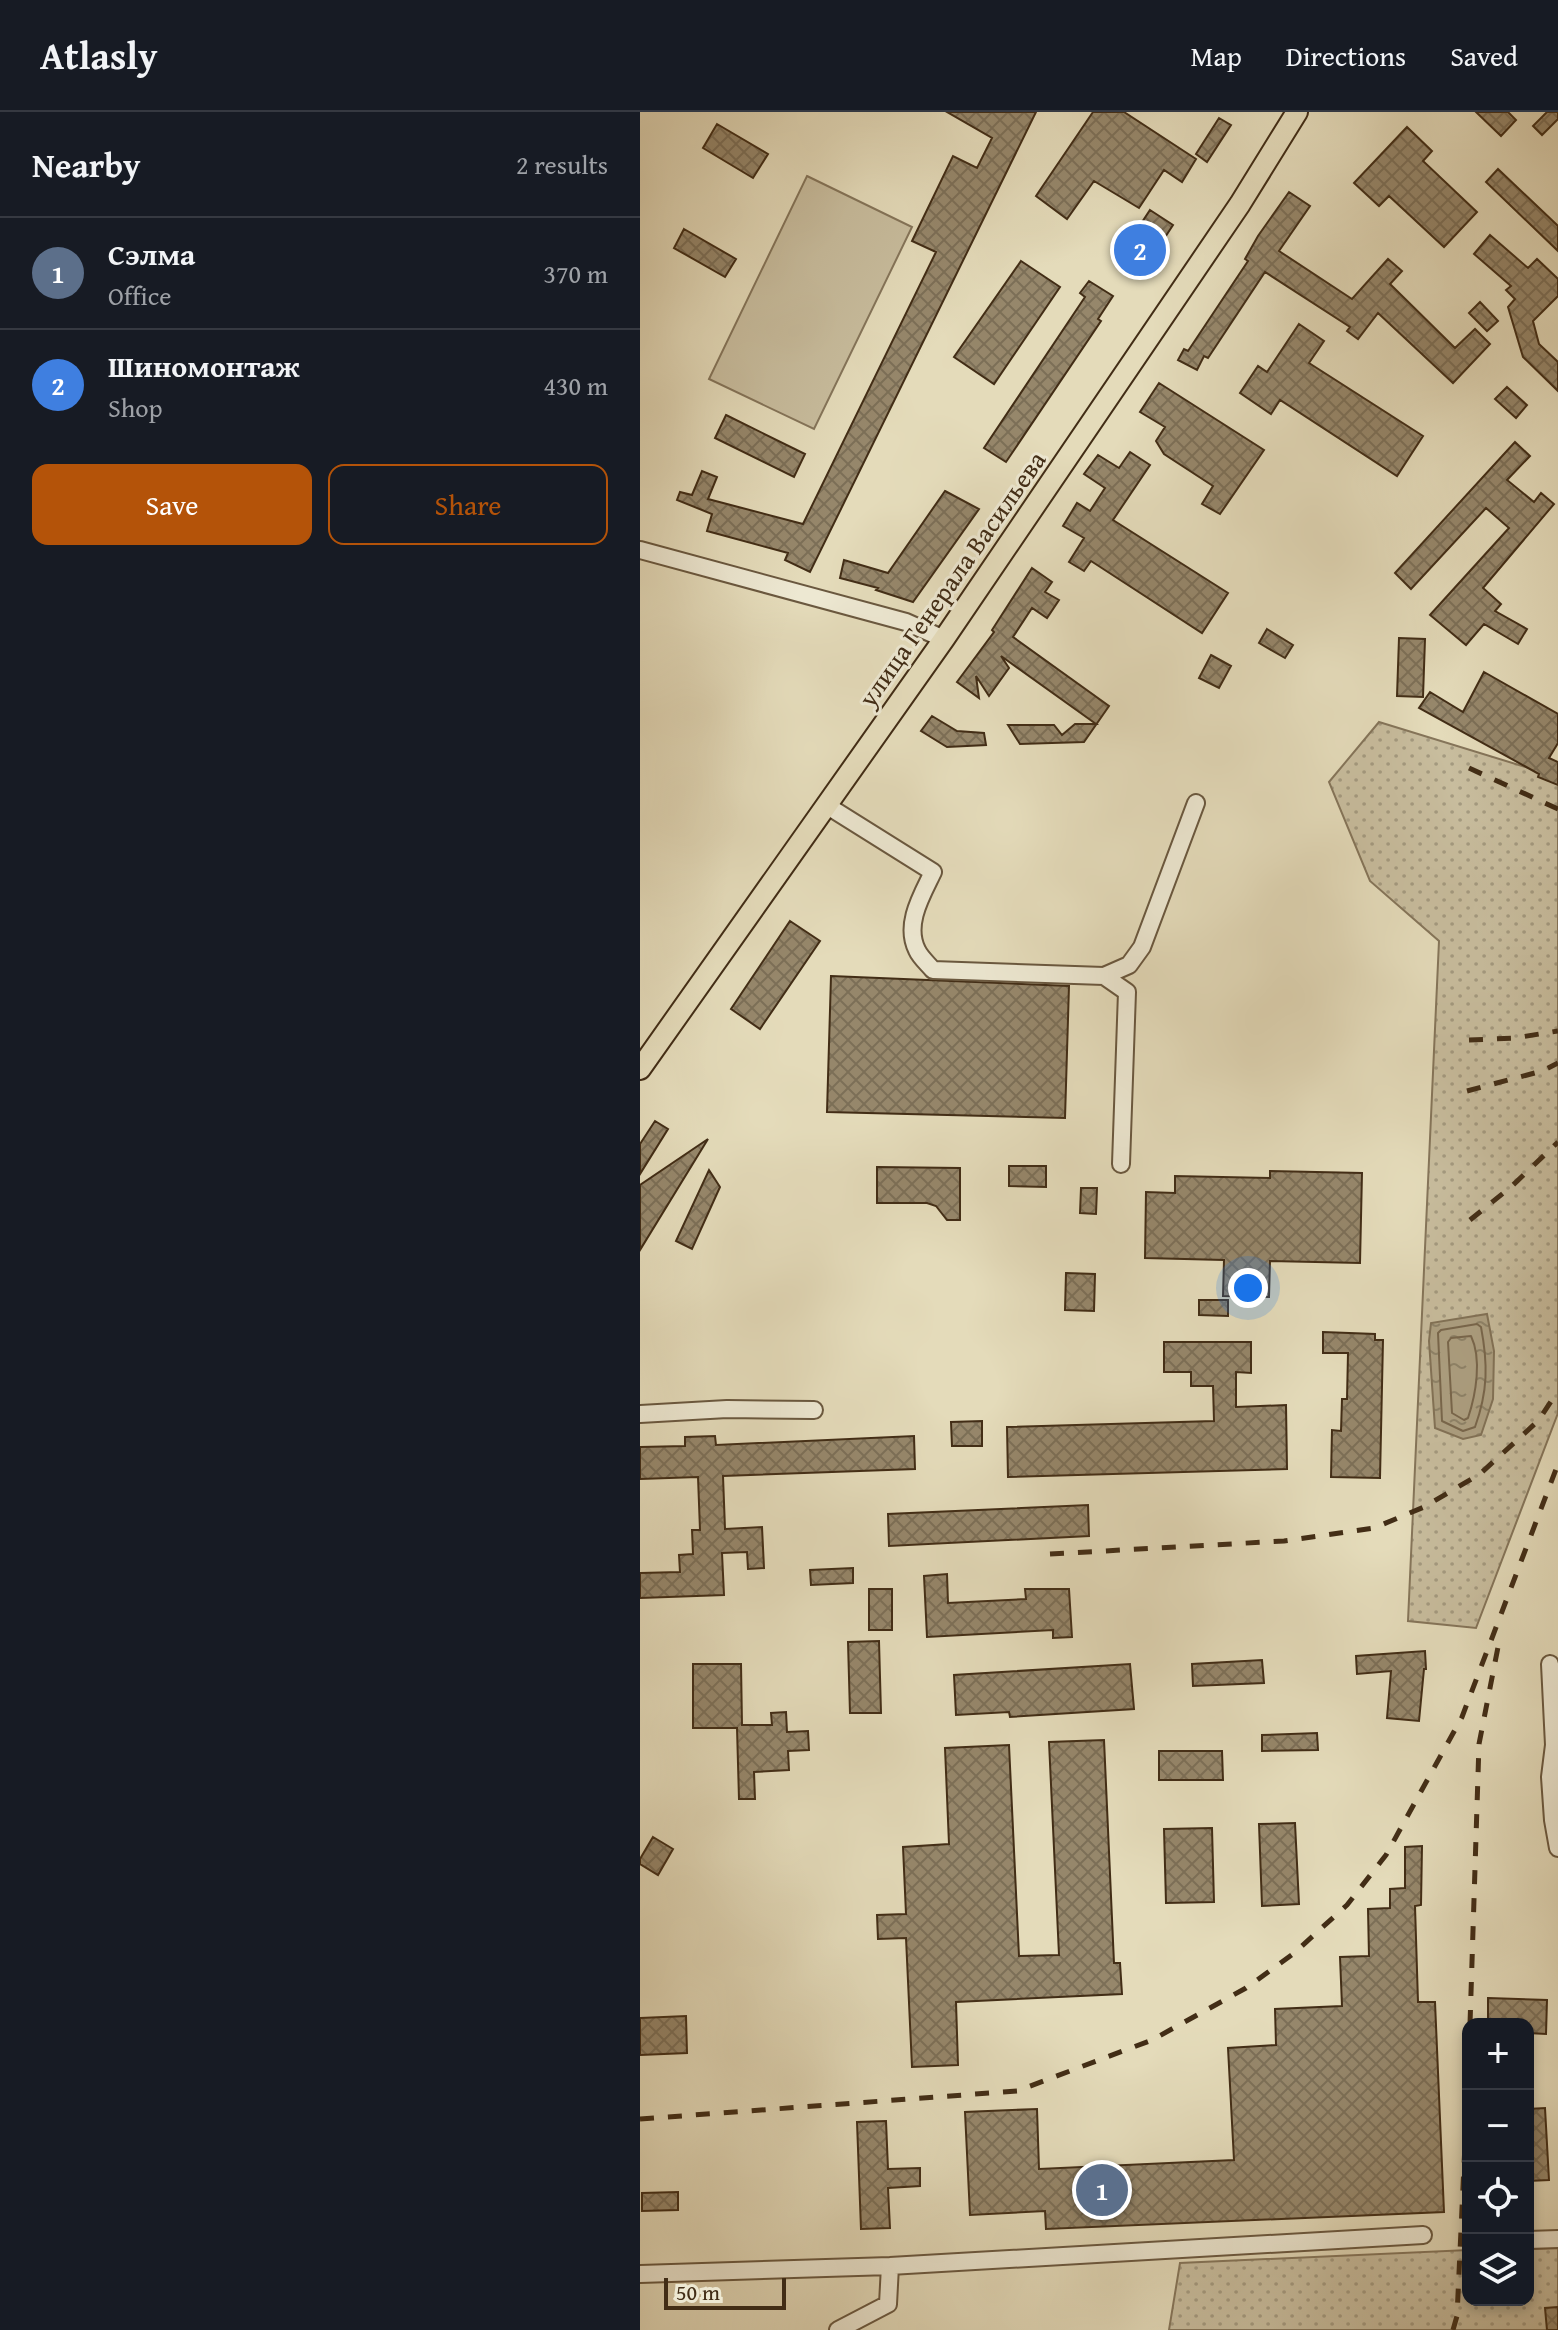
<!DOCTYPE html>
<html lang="en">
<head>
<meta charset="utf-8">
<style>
  :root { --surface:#171b24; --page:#242831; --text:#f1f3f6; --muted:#9ea1a6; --line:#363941; --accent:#b45309 }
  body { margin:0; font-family:"Gentium Book Plus",serif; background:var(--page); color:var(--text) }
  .controls { position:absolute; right:24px; bottom:24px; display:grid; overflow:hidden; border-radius:16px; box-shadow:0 4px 12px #0003 }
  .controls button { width:72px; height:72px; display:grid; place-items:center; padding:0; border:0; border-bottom:2px solid var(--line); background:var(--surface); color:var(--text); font:40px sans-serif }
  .scale { position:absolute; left:24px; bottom:20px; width:122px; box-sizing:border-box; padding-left:8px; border:4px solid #422d16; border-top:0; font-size:22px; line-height:28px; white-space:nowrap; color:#422d16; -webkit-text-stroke:6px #ede8d2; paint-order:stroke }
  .you { position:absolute; left:608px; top:1176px; width:28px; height:28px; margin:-20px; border:6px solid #fff; border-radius:50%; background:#1a73e8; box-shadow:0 0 0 12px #1a73e833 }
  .badge { display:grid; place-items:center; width:52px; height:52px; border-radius:50%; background:var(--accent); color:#fff; font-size:26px; font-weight:700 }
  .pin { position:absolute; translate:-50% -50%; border:4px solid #fff; box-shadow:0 2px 8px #0006 }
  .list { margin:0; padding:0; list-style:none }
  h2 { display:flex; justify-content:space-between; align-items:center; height:104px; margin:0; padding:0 32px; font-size:34px }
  h2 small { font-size:26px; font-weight:400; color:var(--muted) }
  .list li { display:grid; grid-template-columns:52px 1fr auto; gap:24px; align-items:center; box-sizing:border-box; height:112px; padding:0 32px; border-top:2px solid var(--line) }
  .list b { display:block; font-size:30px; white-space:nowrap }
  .list p { margin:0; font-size:26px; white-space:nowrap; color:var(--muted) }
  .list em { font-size:26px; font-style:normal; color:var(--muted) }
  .actions { display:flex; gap:16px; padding:24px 32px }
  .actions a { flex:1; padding:18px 0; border:2px solid var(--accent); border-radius:16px; text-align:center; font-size:28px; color:var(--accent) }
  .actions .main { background:var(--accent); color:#fff }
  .icon { flex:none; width:44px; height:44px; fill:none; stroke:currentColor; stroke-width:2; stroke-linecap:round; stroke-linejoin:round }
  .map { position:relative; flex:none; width:918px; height:2218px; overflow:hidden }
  header { display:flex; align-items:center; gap:48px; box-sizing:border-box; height:112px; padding:0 40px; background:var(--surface); border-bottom:2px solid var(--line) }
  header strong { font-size:38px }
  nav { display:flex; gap:44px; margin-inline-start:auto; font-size:28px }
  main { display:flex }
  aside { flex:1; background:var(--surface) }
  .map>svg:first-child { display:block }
</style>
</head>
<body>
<header>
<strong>Atlasly</strong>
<nav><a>Map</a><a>Directions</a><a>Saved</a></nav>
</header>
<main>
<aside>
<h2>Nearby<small>2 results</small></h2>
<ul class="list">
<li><span class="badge" style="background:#5c6f8a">1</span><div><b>Сэлма</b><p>Office</p></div><em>370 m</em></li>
<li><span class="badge" style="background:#3f7fe0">2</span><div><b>Шиномонтаж</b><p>Shop</p></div><em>430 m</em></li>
</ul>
<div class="actions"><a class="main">Save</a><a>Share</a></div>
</aside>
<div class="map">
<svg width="918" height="2218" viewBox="0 0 918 2218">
  <defs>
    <pattern id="grass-dots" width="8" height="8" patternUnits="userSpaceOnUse" patternTransform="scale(2)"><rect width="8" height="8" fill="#c8bd9e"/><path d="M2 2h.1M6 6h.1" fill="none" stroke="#a49a80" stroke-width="1.8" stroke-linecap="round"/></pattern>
    <pattern id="water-ripples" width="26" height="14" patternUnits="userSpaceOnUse" patternTransform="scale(2)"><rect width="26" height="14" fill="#ada082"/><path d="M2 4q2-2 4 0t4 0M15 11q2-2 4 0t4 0" fill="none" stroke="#8e8369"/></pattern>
    <pattern id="building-cross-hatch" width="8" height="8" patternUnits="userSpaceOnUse" patternTransform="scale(2)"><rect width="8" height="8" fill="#96876b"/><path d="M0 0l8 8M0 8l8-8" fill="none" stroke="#7c6f57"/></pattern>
  </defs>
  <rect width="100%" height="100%" fill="#e4dbba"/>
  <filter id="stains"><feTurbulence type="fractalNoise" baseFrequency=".0025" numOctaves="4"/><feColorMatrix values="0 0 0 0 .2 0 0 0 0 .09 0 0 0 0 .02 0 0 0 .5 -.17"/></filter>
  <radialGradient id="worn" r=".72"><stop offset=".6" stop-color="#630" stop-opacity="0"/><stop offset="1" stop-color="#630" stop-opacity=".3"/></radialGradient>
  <path fill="url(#grass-dots)" stroke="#85755a" stroke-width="2" d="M739,610l179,55v636l-82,215 -68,-7 31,-680 -69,-60 -41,-99z
    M918,2136v82h-389l11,-67 288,-13v50h60v-51z"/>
  <path fill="#c8bd9e" stroke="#85755a" stroke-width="2" d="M167,64l105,51 -98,202 -105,-50z"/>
  <path fill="url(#water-ripples)" stroke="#827257" stroke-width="2" d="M847,1202l7,37 -1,48 -12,36 -18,4 -28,-11 -6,-87 2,-18z"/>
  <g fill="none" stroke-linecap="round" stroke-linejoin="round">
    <path stroke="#78664c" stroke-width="2" d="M837,1212l4,3c7,37 7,64 -6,100l-12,4 -21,-10 -4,-88 3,-3z
      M831,1224c11,23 5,58 -3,82l-4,2 -12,-7 -4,-71 3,-4z"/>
  </g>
  <path fill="url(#building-cross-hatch)" stroke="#422d16" stroke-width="2" d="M307,0h89l-226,460 -25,-12 3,-7 -81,-22 5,-17 -35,-14 3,-8 12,3 10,-24 15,6 -9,22 95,25 133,-272 -24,-11 41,-85 24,12 15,-30z
    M453,0h31l72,47 -14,23 -18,-12 -25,38 -45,-27 -27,38 -31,-23z
    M836,0h32l8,8 -15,16z
    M907,0h11v7l-16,16 -9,-9z
    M579,6l12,7 -24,37 -11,-8z
    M77,12l51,30 -15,24 -50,-30z
    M767,15l25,24 -9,10 54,51 -33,35 -55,-51 -10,10 -25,-23z
    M858,57l60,57v25l-72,-69z
    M649,80l21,14 -31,45 73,48 36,-40 14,12 -12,13 65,64 20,-19 15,15 -37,39 -75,-70 -20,26 -11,-8 3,-4 -85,-55 -57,86 -4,-2 -7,14 -19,-10 6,-11 4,2 60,-90 -3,-2 13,-23z
    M510,98l23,15 -34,52 -23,-15z
    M44,117l52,30 -11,18 -51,-29z
    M850,123l38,33 9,-9 21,20v17l-25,25 6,23 19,18v29l-35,-34 -15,-50 7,-8 -9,-9 5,-4 -37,-32z
    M381,149l39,26 -66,97 -40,-27z
    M449,169l24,15 -15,23 3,2 -95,141 -22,-14 101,-151 -5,-4z
    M840,190l18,19 -11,10 -18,-18z
    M659,212l25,17 -15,22 114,73 -26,40 -117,-76 -9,14 -31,-21 18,-27 9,6z
    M519,271l105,67 -44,64 -18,-10 11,-18 -49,-32 -8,-13 9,-14 -25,-15z
    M867,275l20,18 -11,13 -21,-19z
    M86,303l79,39 -11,23 -79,-39z
    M875,330l15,14 -23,24 27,22 7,-9 13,11 -71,84 18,16 -6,7 32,18 -9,15 -34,-20 -18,21 -36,-30 79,-87 -23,-20 -75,81 -16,-16z
    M490,340l20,13 -37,55 115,73 -26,40 -111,-72 -7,10 -15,-9 15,-24 -21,-12 14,-23 13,8 15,-23 -21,-14 14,-19 21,13z
    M305,379l34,18 -66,93 -37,-12 2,-2 -38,-10 4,-18 44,13z
    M392,456l20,14 -7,10 14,8 -12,18 -15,-10 -19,29 96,69 -25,36 -64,2 -12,-19h46l8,10 13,-11h21l-95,-68 8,12 -20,28 -13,-20 3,22 -22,-16 37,-50 -2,-2z
    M627,517l26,16 -8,13 -26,-15z
    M759,526l26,1 -2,58 -26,-1z
    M571,543l20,11 -12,22 -20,-10z
    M844,560l74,42v29l-9,15 9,4v23l-20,-8 1,-3 -120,-66 11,-16 33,20z
    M292,604l25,15 27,2 2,12 -39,2 -26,-16z
    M150,809l30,20 -60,88 -29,-20z
    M191,864l238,10 -4,132 -238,-6z
    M15,1009l13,8 -28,45v-30z
    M68,1027l-68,111v-65z
    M369,1054h37v21l-37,-1z
    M237,1055l83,1v52h-13l-11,-14 -9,-3h-50z
    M69,1058l11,17 -28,62 -16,-8z
    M630,1059l92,2 -2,90 -90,-2 -1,36 -46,-1 1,-36 -79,-2 1,-66 29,1v-17l95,2z
    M441,1076h16l-1,26 -16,-1z
    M426,1161l29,1 -1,37 -29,-1z
    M559,1188h29v16l-29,-1z
    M683,1220l52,2v6h8l-3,138 -49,-1 1,-47 9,1 1,-32h5l1,-46h-25z
    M524,1230h87v31l-15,-1v35l50,-2 1,64 -279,8 -1,-50 207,-6 -1,-35h-22v-14h-27z
    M342,1309v25h-30l-1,-24z
    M75,1324l1,9 198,-9 1,33 -192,7 2,53 37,-2 2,41 -16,1 -1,-17 -25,1 2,42 -84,3v-25l40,-1 -1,-17 14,-1 -1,-24h8l-2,-53 -58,2v-32l45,-1v-9z
    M448,1393l1,31 -200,10 -1,-32z
    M213,1456v15l-42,2 -1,-15z
    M307,1462l1,29 78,-4 -1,-10h44l3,48 -19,1v-8l-126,7 -3,-61z
    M229,1477h23v41h-23z
    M239,1529l2,72h-31l-2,-71z
    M785,1539l1,18h-2l-5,52 -32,-3 4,-47 -34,3 -1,-18z
    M622,1548l2,23 -71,3 -1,-22z
    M53,1552h48l1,61h30l-1,-12 15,-1 1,20 21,-1 1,19 -21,1 1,19 -35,2 1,27h-16l-2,-71h-44z
    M490,1552l4,45 -124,8 -1,-5 -53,3 -2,-40z
    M677,1621l1,17 -56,1v-16z
    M464,1628l10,223h6l2,31 -166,8 2,63 -46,2 -6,-129 -28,1 -1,-24 29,-1 -3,-67 46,-3 -4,-96 64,-3 10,211 40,-1 -10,-213z
    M519,1639h63l1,29h-64z
    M655,1711l4,81 -37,2 -3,-82z
    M572,1716l2,74 -48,1 -2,-74z
    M13,1725l20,12 -15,26 -18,-11v-5z
    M782,1734l-1,59 -6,1 3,96h17l9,210 -398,17 -1,-18 -75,4 -5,-103 72,-3 2,60 195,-9 -6,-112 48,-3 -1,-36 67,-3 -2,-49 29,-1 -1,-47 22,-1v-19l15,-1v-41z
    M848,1886l59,2 -1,34 -18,-1v-9h-40z
    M46,1904l1,37 -47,2v-37z
    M905,1996l4,72 -21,1v-72z
    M246,2009l2,48 32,-1v18l-32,2 2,40 -29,1 -4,-107z
    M38,2080v18l-36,1v-18z
    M918,2195v23h-11l-2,-22z"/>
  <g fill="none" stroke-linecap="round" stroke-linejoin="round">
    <defs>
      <path id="minor" d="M0,438l266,72 38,17
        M186,693l107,67c-11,23 -29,52 -16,78 3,7 11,14 16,20l171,6 25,-11 13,-18 54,-144
        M464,864l23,16 -6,172
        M0,1302l87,-5 87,1
        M910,1552l4,81 -4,32
        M918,1664l-8,1 3,43 5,28
        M888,2128l30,-1
        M0,2162l250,-8 533,-31
        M198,2218l50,-26 2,-38"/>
      <path id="major" d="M0,957l304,-430 296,-435 57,-92"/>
    </defs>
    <use href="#minor" stroke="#6a583f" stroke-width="20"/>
    <use href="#major" stroke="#422d16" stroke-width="24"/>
    <use href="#minor" stroke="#ede8d2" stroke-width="16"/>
    <use href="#major" stroke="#e4dbba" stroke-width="20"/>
    <path stroke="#422d16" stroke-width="5" stroke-dasharray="14 14" stroke-linecap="butt" d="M829,656l89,41
      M829,928l46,-2 43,-7
      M827,979l75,-20 16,-8
      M830,1108l42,-34 46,-44
      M410,1442l234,-13 90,-13 50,-21 56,-33 58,-53 20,-30
      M830,1912l9,-280 20,-102
      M0,2007l377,-28 135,-51 94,-52 47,-34 54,-49 39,-50 76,-138 96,-253
      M813,2218l4,-14 11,-236"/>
  </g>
  <g text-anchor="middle" stroke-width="6" stroke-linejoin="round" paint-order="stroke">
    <g font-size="26" fill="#422d16" stroke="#ede8d2">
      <text transform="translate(312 467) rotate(-55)" y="9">улица Генерала Васильева</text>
    </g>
  </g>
  <rect width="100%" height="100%" filter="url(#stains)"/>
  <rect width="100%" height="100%" fill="url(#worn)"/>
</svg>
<div class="controls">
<button>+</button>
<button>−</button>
<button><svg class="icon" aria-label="locate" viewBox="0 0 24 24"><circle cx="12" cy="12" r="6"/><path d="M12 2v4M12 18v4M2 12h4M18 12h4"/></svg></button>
<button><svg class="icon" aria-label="layers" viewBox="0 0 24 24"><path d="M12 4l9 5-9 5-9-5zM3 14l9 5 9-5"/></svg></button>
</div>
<div class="scale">50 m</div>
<div class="you"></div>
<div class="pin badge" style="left:462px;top:2078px;background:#5c6f8a">1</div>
<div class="pin badge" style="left:500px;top:138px;background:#3f7fe0">2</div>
</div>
</main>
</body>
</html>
